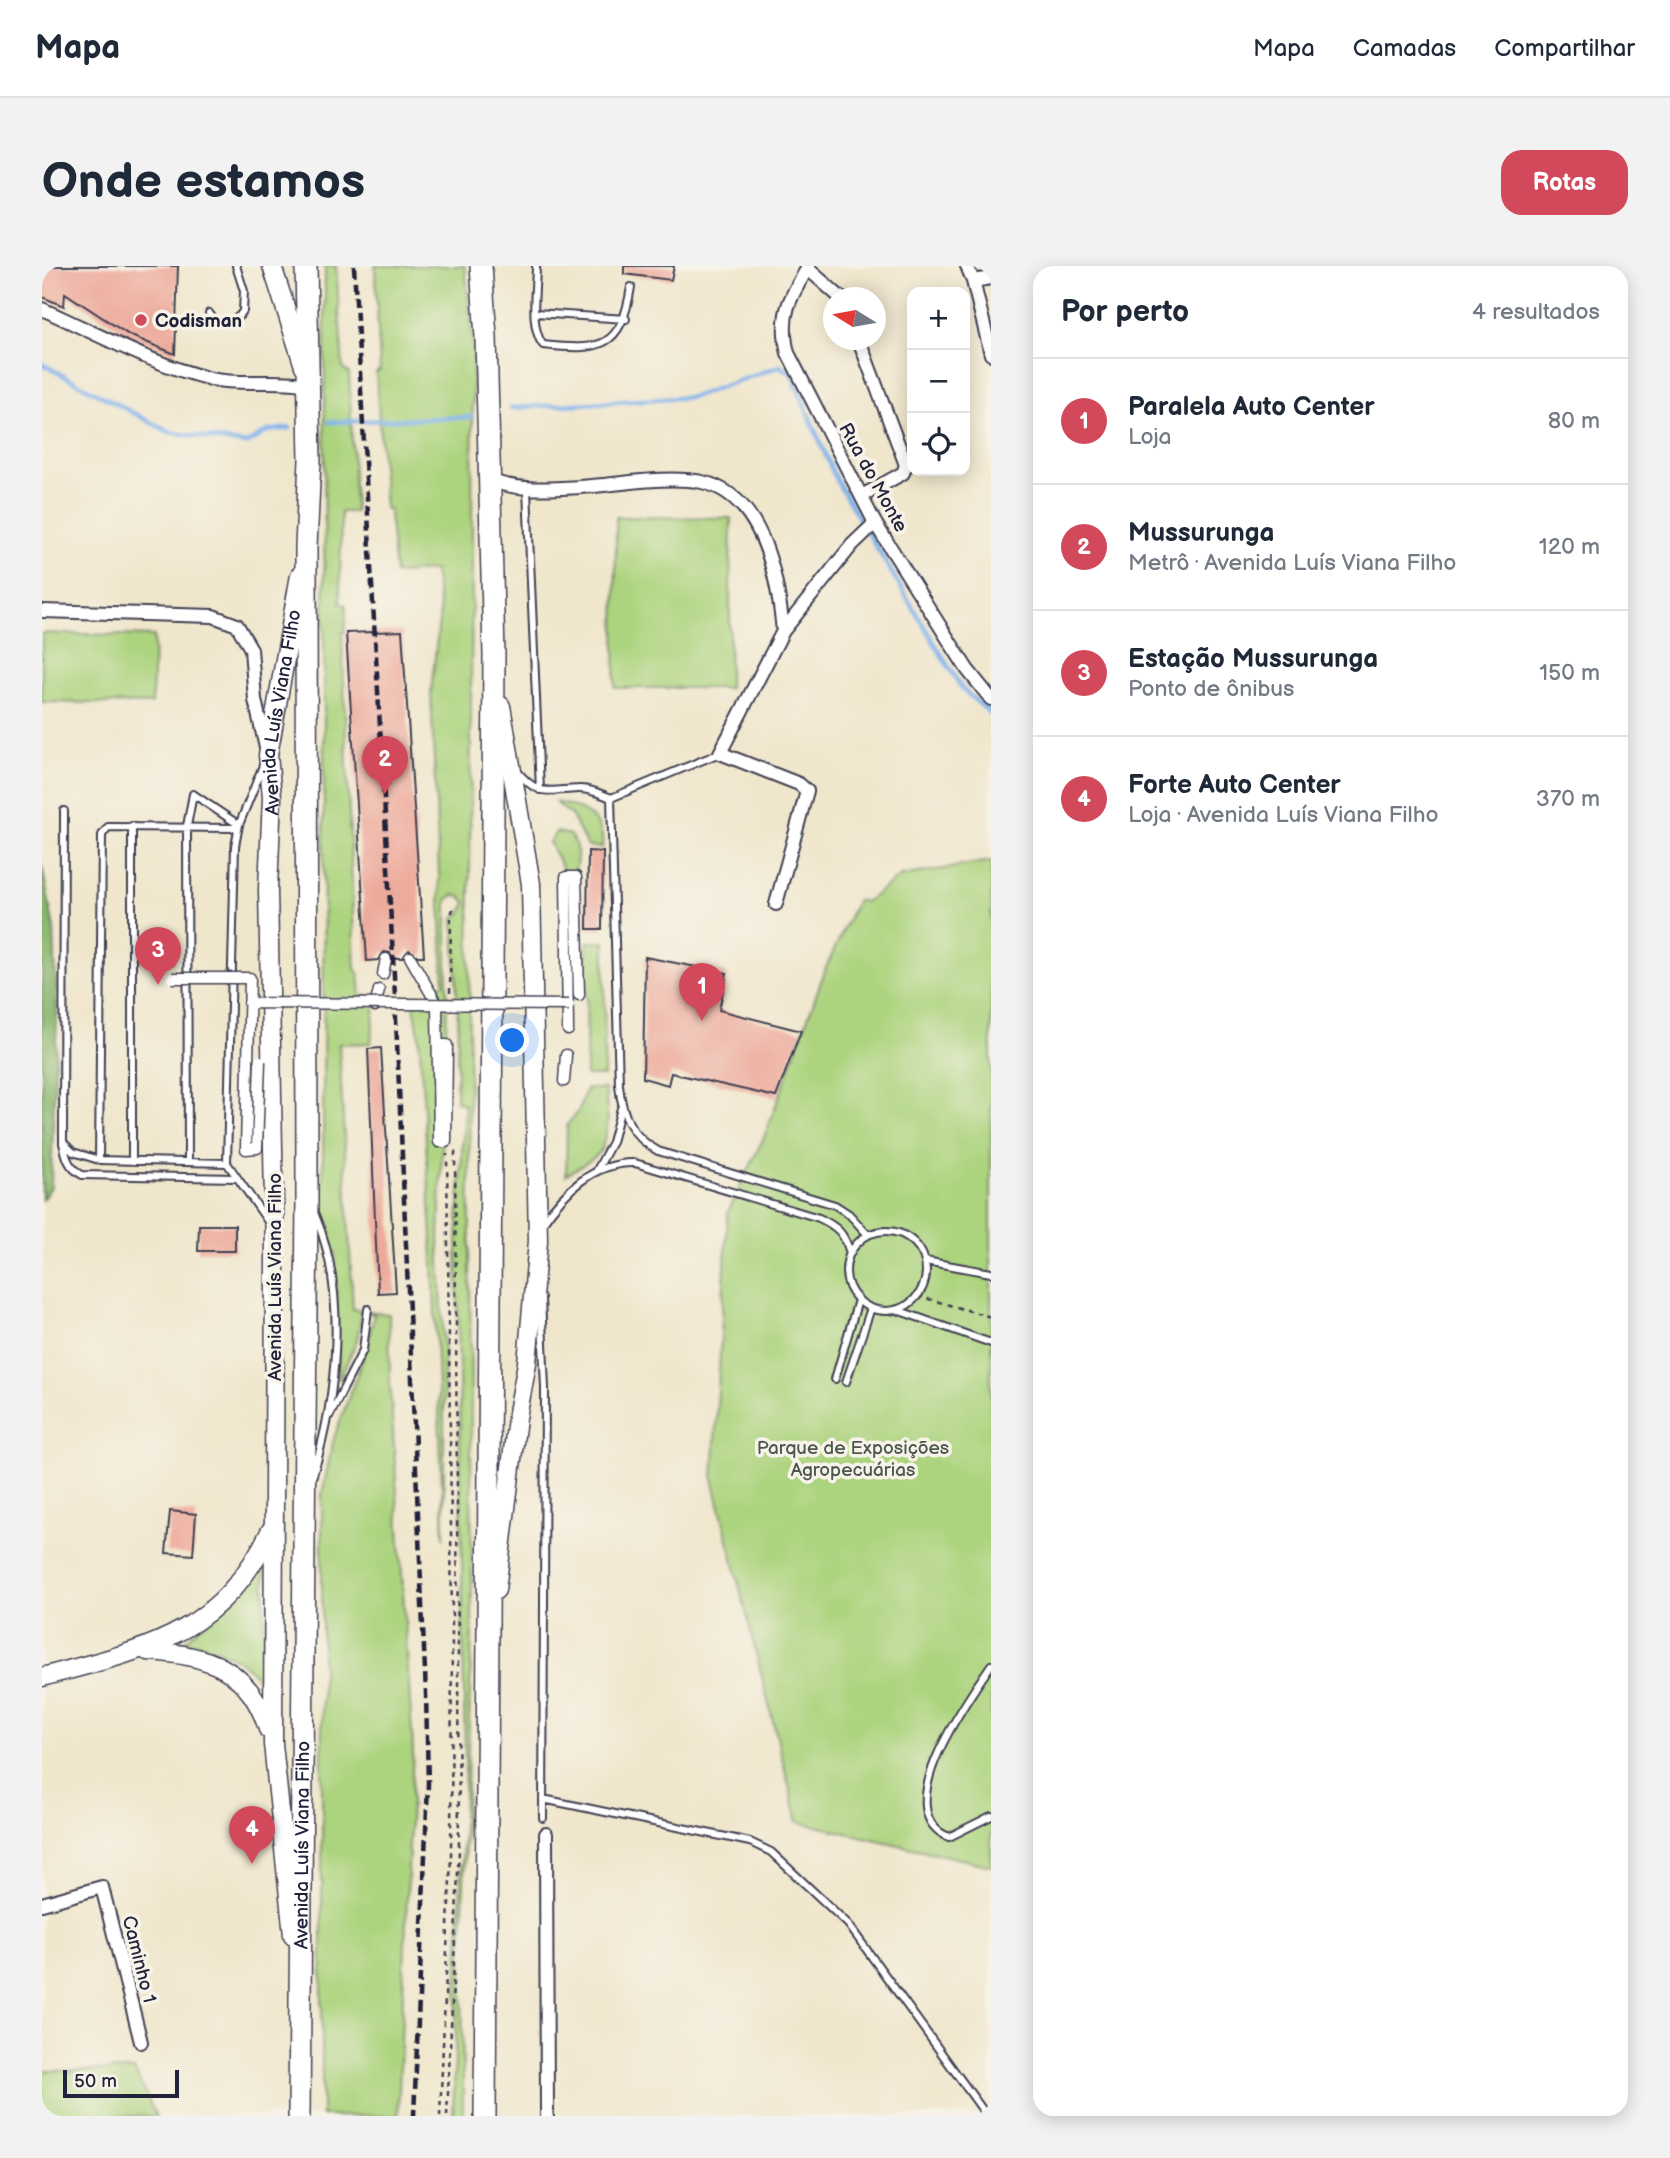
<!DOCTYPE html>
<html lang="pt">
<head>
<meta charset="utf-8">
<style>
  :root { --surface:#fff; --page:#f2f2f3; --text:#1f2937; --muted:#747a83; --line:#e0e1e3; --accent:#d1495b }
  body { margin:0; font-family:"Balsamiq Sans",sans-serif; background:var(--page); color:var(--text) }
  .controls { position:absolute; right:21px; top:21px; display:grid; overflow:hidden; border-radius:14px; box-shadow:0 4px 18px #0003 }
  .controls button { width:63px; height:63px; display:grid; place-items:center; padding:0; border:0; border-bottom:2px solid var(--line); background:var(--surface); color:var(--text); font:35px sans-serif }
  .compass { position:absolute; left:781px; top:21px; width:63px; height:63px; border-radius:50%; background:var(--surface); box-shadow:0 4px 18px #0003; rotate:281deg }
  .scale { position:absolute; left:21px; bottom:18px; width:116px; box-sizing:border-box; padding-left:7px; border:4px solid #22223b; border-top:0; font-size:19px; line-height:24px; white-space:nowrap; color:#22223b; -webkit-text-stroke:5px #f7f3e8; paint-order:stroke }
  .you { position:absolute; left:471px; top:775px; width:24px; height:24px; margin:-18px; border:5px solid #fff; border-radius:50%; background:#1a73e8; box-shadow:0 0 0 10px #1a73e833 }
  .badge { display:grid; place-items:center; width:46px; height:46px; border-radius:50%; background:var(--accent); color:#fff; font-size:23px; font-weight:700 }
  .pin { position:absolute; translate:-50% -58px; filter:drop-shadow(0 2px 4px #0008) }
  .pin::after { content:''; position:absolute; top:37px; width:24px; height:21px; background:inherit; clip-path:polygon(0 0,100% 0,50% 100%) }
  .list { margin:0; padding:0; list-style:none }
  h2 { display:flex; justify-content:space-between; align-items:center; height:91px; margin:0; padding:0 28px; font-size:30px }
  h2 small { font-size:23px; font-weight:400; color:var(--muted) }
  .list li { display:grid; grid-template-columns:46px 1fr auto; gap:21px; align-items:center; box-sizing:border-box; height:126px; padding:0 28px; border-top:2px solid var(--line) }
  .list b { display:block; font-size:26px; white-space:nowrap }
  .list p { margin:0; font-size:23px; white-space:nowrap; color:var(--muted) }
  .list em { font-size:23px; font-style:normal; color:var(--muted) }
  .icon { flex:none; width:38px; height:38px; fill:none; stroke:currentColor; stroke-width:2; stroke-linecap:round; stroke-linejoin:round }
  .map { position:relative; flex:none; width:949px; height:1850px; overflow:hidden; border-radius:21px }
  header { display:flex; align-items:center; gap:42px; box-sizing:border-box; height:98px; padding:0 35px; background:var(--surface); border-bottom:2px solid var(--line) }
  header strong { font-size:33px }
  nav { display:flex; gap:38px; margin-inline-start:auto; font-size:24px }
  .intro { display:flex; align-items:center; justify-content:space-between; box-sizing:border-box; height:168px; padding:0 42px }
  h1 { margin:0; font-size:49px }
  .button { padding:18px 32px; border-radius:21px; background:var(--accent); color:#fff; font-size:24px; font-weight:700 }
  main { display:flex; gap:42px; padding:0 42px }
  aside { flex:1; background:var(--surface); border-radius:21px; box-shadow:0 4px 18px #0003 }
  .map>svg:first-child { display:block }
</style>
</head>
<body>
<header>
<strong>Mapa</strong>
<nav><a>Mapa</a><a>Camadas</a><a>Compartilhar</a></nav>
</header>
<div class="intro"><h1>Onde estamos</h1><a class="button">Rotas</a></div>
<main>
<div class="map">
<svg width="949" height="1850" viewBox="0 0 949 1850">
  <rect width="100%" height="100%" fill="#f7f3e8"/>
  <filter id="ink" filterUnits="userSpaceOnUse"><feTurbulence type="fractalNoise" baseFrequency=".0143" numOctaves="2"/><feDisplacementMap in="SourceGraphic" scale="14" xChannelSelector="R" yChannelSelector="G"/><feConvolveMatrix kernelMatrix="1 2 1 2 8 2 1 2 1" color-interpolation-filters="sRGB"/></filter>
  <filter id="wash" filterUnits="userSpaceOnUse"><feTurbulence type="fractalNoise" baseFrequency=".00686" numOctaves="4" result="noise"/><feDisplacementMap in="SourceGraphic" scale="28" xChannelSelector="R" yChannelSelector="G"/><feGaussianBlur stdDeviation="1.57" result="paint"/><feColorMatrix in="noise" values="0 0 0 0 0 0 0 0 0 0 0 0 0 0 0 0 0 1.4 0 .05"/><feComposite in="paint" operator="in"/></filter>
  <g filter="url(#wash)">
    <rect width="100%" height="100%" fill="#f0e6cc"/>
    <path fill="#acd37d" stroke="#677a5c" stroke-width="2" d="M283,0h11l7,103 6,4 6,139h-14l-1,91 6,2 -1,27h-3l13,337 4,6 2,21 15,1 -5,46 -32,1 14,265 36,5 1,71 23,364 -15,367h-76v-622l12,-56 34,-94 6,-30 -12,-3 -5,29 -18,40 -4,-128 -9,-28 -3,-23z
      M333,0h90l8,79 -4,708 3,574 -10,324 1,165h-10l12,-353 -8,-524 8,-134 -9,-4 2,-74 -4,-110 8,-4 4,-11 -5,-6 -7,-1 -7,5v103l-8,235 5,120v180l-12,-301 -13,-203 -6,-35 20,-3 -1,-11 12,-1 -13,-292 9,-81 -6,-41 -39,4 -6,-65h-4l-9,-137 4,-1z
      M574,251l115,1 -2,170h-114z
      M0,367l112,3 -2,68 -110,-2z
      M513,536c25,4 51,16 47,46l-15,-2 -15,-30z
      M514,566l14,3c9,13 8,21 5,36l-10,2 -16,-31z
      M949,595v1005l-193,-44 -85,-343 15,-267 37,-77 61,-167 31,-68 8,2 36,-26z
      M545,676h18l-1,134h-18z
      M544,823h19l3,34 -6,26 -7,8 -29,18 1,-50 12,-15z
      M223,1296l-2,125c-17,-31 -46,-38 -78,-47l56,-49z
      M92,1804l22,46h-114v-45z"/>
    <path fill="#89b56c" stroke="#566c54" stroke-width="2" d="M0,599l12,63 3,87 -6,172 -9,13z"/>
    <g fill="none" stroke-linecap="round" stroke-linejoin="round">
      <path stroke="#7db1eb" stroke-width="4.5" d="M0,98l127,68 77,12 22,-13 22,-3
        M469,142l182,-11 87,-31 11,7 45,107 126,209 29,25
        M287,156l143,-5"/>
    </g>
    <g id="blocks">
      <path fill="#edaa9b" d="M0,0h136l-3,88 -46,-19 -64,-42 -1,13 -22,-9z
        M582,0h50l-3,14 -47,-6z
        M360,365l22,325h-6l-9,-6 -6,8h-10l-3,-5 -6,-1 -6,8 -11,1 -21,-328z
        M546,585l15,1 -1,77h-15z
        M603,691l82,16 -8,37 82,21 -25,66 -105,-24 -3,12 -25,-7z
        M339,782l15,244 -18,1 -10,-244z
        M157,959h36v26h-37z
        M128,1245l26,3 -3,41 -27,-2z"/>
    </g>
  </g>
  <g filter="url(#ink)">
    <use href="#blocks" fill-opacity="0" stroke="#413f51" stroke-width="2"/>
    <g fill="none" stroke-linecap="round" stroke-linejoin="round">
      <defs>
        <path id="service" d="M494,0c0,22 -7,61 7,79 58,6 78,4 88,-58
          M167,47l7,9c12,1 20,0 27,-11l1,-20 -8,-25
          M494,47l90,6
          M485,224l13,300
          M222,497l-25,62 -4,21 -8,317 42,60
          M475,505c22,27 32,19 61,18 11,-1 23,5 33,9l109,-45
          M569,532l8,287c3,29 11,51 39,66l177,54 14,9 19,21
          M22,545l-1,331 10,10 26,8 128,3
          M21,877c3,14 5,24 19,32l155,3
          M57,894l3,-325 6,-8 130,1
          M90,895v-335
          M146,896l-1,-336 6,-32 46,31
          M555,904l15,-28 9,-34
          M500,958c22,-32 51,-62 93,-61l184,55c19,9 25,15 31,35
          M804 1005a40 40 0 1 1 80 0a40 40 0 1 1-80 0Z
          M883,995l66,12
          M499,1032l4,90 -2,430
          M855,1044l94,33
          M793,1113l23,-79
          M804,1116l25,-74
          M288,1149l33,-65 5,-41
          M271,1209c24,-78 35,-183 2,-260
          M949,1399c-23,34 -105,147 -42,172l42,-21
          M501,1533l207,43 21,10 77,72 139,192"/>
        <path id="pedestrian" d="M368,691l27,47
          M341,708l3,-15
          M333,740l4,-16
          M526,764l-2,-153h10l3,118
          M522,815l2,-26
          M210,874l2,-48"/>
        <path id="minor" d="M767,0c-20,32 -30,50 -21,87l87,170 92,146 24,30
          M925,0l6,15 18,-3
          M765,2l34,30
          M931,15l18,73
          M0,43c54,24 111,56 169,70 33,7 68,-1 97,6
          M817,74l47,125 -3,8 -41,23
          M449,215c31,10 57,8 89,6 36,-2 87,-12 122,-5 62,13 76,98 81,149
          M0,345l171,5 24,9 14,24 4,51 12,52
          M734,638l31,-113 -8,-7 -79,-31 63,-122 69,-86 23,-22
          M504,1568l1,282
          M0,1638l60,-17 39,155"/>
        <g id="secondary">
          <path d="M230,0l32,100"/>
          <path d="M454,1324l21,-172 10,-55 11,-122 -7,-357 -30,-178"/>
          <path d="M105,1385c59,3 103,17 121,78"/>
          <path d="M0,1411c104,-28 177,-40 229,-147"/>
          <path id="s1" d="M251,1669l-20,-191 2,-491 -7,-364 4,-92 -4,-42 32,-180"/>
        </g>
        <g id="trunk">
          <path d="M439,0l5,71 8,318 -9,1461"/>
          <path id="s2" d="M257,1850l8,-918 -1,-651 4,-87 -4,-194"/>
        </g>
      </defs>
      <use href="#service" stroke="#413f51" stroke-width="10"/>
      <use href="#pedestrian" stroke="#413f51" stroke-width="13"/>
      <use href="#minor" stroke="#413f51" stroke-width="16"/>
      <use href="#secondary" stroke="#413f51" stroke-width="21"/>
      <use href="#trunk" stroke="#413f51" stroke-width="24"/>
      <path stroke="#413f51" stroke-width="2.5" stroke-dasharray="5 5" stroke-linecap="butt" d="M131,700v-14
        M408,727l1,-79 4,-9
        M876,1030l73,21
        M398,1850l11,-261 1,-233 -5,-468
        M405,1850l12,-266 -4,-701"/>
      <use href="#service" stroke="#fff" stroke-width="6"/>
      <use href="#pedestrian" stroke="#fff" stroke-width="10"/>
      <use href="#minor" stroke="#fff" stroke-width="12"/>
      <use href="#secondary" stroke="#fff" stroke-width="18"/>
      <use href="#trunk" stroke="#fff" stroke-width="21"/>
      <path stroke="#22223b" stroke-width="4.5" stroke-dasharray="10 5" stroke-linecap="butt" d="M312,0l40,709 32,719 2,90 -14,332"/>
      <defs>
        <path id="pedestrian-bridge" d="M130,712h78l-4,171 11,-1 3,-87
          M207,737l320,2
          M395,738l2,138h7l1,-97h-5v64"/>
      </defs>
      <use href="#pedestrian-bridge" stroke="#413f51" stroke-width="13" stroke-linecap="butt"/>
      <use href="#pedestrian-bridge" stroke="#fff" stroke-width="10"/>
    </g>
  </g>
  <circle fill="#d1495b" stroke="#f7f3e8" stroke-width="2.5" cx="99" cy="54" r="7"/>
  <g text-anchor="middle" stroke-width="7" stroke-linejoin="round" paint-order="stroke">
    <g font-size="19" font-weight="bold" fill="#22223b" stroke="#f7f3e8" text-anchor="start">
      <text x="113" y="61">Codisman</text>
    </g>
    <g font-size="19" fill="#22223b" stroke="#f7f3e8">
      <text transform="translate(832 211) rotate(61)" y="7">Rua do Monte</text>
      <text dy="7" stroke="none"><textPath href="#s1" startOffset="1225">Avenida Luís Viana Filho</textPath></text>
      <text transform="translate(232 1011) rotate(-90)" y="7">Avenida Luís Viana Filho</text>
      <text dy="7" stroke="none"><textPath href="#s2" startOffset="271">Avenida Luís Viana Filho</textPath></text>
      <text transform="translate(98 1693) rotate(76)" y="7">Caminho 1</text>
    </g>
    <g font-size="19" fill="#4b574f" stroke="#f7f3e8">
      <text x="811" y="1188">Parque de Exposições<tspan x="811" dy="22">Agropecuárias</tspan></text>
    </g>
  </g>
</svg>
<div class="controls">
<button>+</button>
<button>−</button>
<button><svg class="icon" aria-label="locate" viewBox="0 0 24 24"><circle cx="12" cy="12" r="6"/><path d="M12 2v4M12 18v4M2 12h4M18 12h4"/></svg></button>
</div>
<svg class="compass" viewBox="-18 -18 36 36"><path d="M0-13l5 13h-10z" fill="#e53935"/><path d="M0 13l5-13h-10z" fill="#747a83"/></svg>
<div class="scale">50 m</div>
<div class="you"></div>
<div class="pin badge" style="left:660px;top:755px">1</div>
<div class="pin badge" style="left:343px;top:528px">2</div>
<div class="pin badge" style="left:116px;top:719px">3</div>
<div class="pin badge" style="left:210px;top:1598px">4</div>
</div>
<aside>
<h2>Por perto<small>4 resultados</small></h2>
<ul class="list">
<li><span class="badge">1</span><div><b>Paralela Auto Center</b><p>Loja</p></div><em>80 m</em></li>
<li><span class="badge">2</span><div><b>Mussurunga</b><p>Metrô · Avenida Luís Viana Filho</p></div><em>120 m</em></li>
<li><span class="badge">3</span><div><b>Estação Mussurunga</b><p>Ponto de ônibus</p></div><em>150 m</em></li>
<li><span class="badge">4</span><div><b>Forte Auto Center</b><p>Loja · Avenida Luís Viana Filho</p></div><em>370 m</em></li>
</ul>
</aside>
</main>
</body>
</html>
